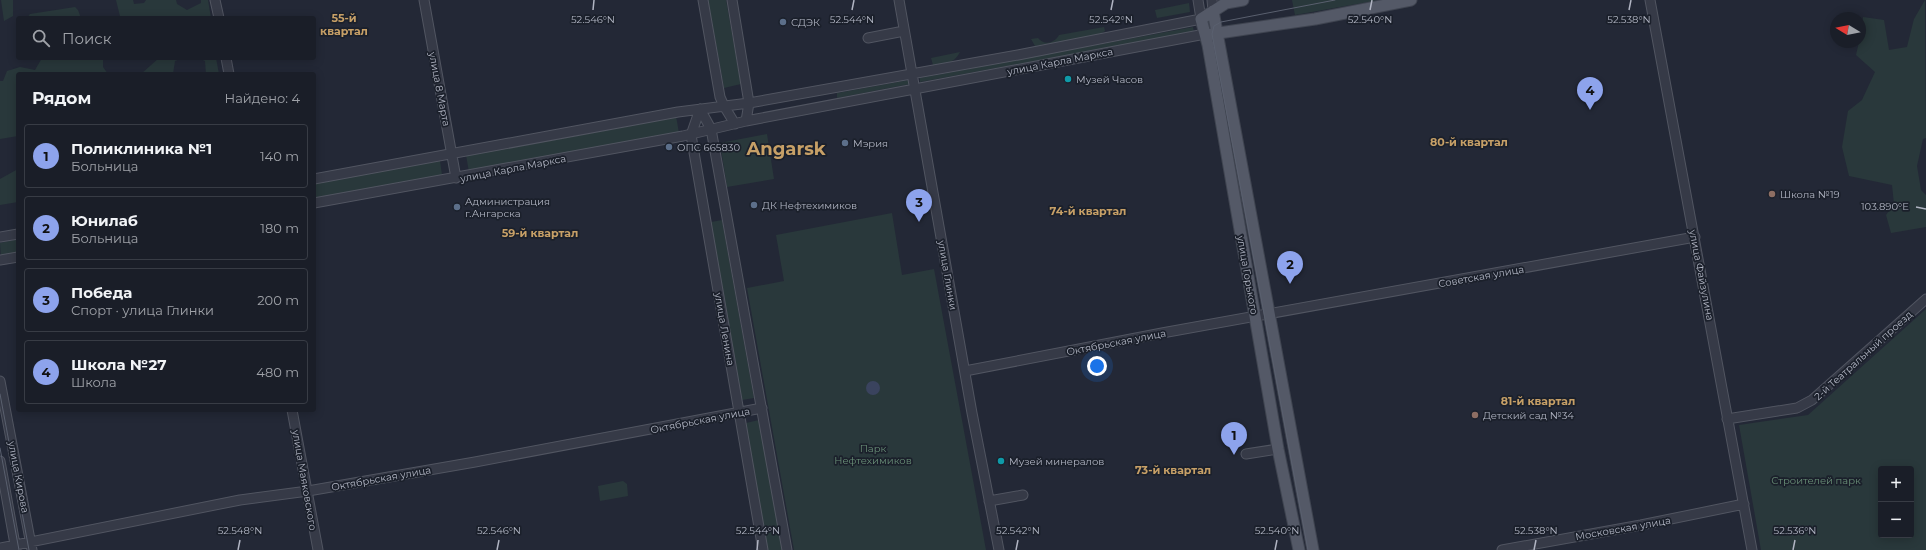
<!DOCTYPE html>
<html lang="ru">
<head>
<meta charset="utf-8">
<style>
  :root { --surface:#1a1e28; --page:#272b34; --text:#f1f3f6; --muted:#9fa2a8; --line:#383c45; --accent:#8da3ec }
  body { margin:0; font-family:Montserrat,sans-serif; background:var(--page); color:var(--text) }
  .controls { position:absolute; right:12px; bottom:12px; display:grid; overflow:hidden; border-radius:4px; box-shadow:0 2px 10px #0003 }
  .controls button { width:36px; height:36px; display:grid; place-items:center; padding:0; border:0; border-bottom:1px solid var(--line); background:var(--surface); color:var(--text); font:20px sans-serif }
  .compass { position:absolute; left:1830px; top:12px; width:36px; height:36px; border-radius:50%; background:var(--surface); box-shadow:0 2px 10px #0003; rotate:280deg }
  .you { position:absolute; left:1097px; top:366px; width:14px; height:14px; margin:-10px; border:3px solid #fff; border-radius:50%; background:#1a73e8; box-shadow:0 0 0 6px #1a73e833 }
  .badge { display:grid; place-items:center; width:26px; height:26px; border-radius:50%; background:var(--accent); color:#111; font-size:13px; font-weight:700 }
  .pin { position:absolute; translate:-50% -33px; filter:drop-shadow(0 1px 2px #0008) }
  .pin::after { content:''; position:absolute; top:21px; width:14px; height:12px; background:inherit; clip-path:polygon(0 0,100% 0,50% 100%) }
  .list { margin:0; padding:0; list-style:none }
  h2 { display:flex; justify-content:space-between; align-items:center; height:52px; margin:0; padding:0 16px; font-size:17px }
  h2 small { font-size:13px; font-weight:400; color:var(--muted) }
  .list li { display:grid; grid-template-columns:26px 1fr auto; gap:12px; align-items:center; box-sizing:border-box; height:64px; margin:0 8px 8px; padding:0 8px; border:1px solid var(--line); border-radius:4px }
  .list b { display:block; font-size:15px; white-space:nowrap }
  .list p { margin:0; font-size:13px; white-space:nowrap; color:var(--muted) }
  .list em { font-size:13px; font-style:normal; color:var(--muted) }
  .icon { flex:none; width:22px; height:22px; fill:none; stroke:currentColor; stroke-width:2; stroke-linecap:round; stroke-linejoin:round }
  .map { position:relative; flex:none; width:1926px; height:550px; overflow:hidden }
  .search { position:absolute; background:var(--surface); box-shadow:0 2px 10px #0003; left:16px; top:16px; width:300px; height:44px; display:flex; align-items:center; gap:10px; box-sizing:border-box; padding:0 14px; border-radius:4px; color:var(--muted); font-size:15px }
  .panel { position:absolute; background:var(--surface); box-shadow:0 2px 10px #0003; left:16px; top:72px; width:300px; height:340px; border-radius:4px }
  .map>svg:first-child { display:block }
</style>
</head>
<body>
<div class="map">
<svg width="1926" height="550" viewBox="0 0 1926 550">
  <rect width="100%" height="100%" fill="#232836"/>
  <path fill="#29383b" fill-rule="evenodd" d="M1,0h12v16l-9,5z
    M116,0h17l1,4 10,-1 2,-3h30l1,4 10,6 14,-7v-3h7l3,18h-117l26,-2z
    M708,0h18l15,84 -17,4z
    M1292,0h87l-84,15z
    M1925,0l1,138 -3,1 -6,27 4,24 5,5v32l-35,6 -5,-18 8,-11 -2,-19 -43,-9 -7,-29 6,-36 14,-11 13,-28 -19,-17 3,-13h1l3,-25 21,3 5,30 18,-3 7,-28z
    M1189,3l1,9 -33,6 -2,-8z
    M75,7l3,3 3,8h-54l3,-4z
    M1104,27l1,4 -6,4 -64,11 -4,-7 7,-1c6,8 17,5 21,-3z
    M1193,27l1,5 -274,50v-4z
    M960,52c-7,13 -14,11 -27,13l-2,-7z
    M42,58h61v9l5,7h-90v62l-18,3v-58h3l4,-10 13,-4 15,3z
    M159,58h24l-8,3 -2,13h-32z
    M198,58h18l3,16h-13l-1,-13z
    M909,80l1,4 -73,14v-5z
    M676,116l3,17 -210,39 -3,-17z
    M767,134l7,45 -47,8 -7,-44z
    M440,161l2,14 -128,23v-15z
    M18,169v33l-18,3v-26z
    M892,213l10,62 32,-6 52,281h-192l-47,-262 37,-7 -8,-46z
    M722,220l32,178 -12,2 -31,-178z
    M18,239v16l-17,3 -1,-15z
    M1926,309v241h-165l-22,-125 69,-10zM1881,469h30v66h-30z
    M759,420l24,130h-16l-21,-127z
    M623,481l4,3 1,12 -28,5 -2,-15z"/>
  <path fill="#3a435e" d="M866 388a7 7 0 1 1 14 0a7 7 0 1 1-14 0Z"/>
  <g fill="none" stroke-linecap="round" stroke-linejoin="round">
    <defs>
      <path id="minor" d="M215,0l4,18
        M424,0l32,178
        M703,0l17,97 4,9 11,18
        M732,0l17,103 -3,18
        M899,0l73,413 27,137
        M1212,0l1,11
        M1650,0l102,550
        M868,38l36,-7
        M226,58l3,16
        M700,109l11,20 76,421
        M700,109l-9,26 72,415
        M314,179l364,-67 71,-9 269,-48 183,-36 -3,-19
        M314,203l369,-67 63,-15 459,-87
        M0,237l18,-3
        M0,260l18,-3
        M965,371l197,-38 533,-96
        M0,381l32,169
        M292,410l26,140
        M1727,419l70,-11 15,-8 114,-101
        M1246,454l32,-5
        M0,461l16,89
        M989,501l34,-6
        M0,548l240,-48 68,-9 167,-29 287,-54
        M1502,550l139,-25 103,-21"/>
      <path id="major" d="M1243,0l-17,3 -25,16 7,26 70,404 21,101
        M1213,11l100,539
        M1212,34l103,-15 96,-19"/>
    </defs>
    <use href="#minor" stroke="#515561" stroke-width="11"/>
    <use href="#major" stroke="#3f4450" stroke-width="13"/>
    <use href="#minor" stroke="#363a47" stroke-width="9"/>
    <use href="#major" stroke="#545967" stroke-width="11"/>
    <path stroke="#5a606f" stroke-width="1" d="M0,394l29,156
      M0,448l19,102
      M1308,550l-96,-516 2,-8 7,-4 114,-22"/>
  </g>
  <path fill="none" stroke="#b1b5c3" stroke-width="1.5" d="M593,10l1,-10M852,10l2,-10M1111,10l2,-10M1370,10l2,-10M1629,10l2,-10M1916,207l10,2M238,550l2,-10M497,550l2,-10M757,550l1,-10M1016,550l2,-10M1275,550l2,-10M1534,550l2,-10M1793,550l2,-10"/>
  <g fill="#5c6f8a" stroke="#1b202b" stroke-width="1.5">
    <circle cx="783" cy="22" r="4"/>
    <circle cx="845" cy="143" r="4"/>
    <circle cx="669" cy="147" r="4"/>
    <circle cx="754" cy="205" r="4"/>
    <circle cx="457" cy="207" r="4"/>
  </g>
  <g fill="#0f9aa8" stroke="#1b202b" stroke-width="1.5">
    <circle cx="1068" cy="79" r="4"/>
    <circle cx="1001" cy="461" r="4"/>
  </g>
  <g fill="#8d6e63" stroke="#1b202b" stroke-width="1.5">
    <circle cx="1772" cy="194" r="4"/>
    <circle cx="1475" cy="415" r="4"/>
  </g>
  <g text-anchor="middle" stroke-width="3.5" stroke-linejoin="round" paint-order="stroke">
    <g font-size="10" fill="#b1b5c3" stroke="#1b202b" text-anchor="start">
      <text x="791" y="26">СДЭК</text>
      <text x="1076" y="83">Музей Часов</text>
      <text x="853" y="147">Мэрия</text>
      <text x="677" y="151">ОПС 665830</text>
      <text x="1780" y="198">Школа №19</text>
      <text x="465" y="205">Администрация<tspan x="465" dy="12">г.Ангарска</tspan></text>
      <text x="762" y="209">ДК Нефтехимиков</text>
      <text x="1483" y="419">Детский сад №34</text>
      <text x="1009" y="465">Музей минералов</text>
    </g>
    <g font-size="10" fill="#b1b5c3" stroke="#1b202b">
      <text transform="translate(1060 61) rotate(-11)" y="4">улица Карла Маркса</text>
      <text transform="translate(440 89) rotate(79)" y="4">улица 8 Марта</text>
      <text transform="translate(513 168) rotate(-11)" y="4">улица Карла Маркса</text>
      <text transform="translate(948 275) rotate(80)" y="4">улица Глинки</text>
      <text transform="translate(1248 275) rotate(80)" y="4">улица Горького</text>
      <text transform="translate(1702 275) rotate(79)" y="4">улица Файзулина</text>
      <text transform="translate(1481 276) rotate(-10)" y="4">Советская улица</text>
      <text transform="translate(725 329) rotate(80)" y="4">улица Ленина</text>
      <text transform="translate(1116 342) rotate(-11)" y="4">Октябрьская улица</text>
      <text transform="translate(1863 355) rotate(-42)" y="4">2-й Театральный проезд</text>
      <text transform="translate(700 420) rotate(-11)" y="4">Октябрьская улица</text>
      <text transform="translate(19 477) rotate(79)" y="4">улица Кирова</text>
      <text transform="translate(381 478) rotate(-10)" y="4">Октябрьская улица</text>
      <text transform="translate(305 480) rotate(80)" y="4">улица Маяковского</text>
      <text transform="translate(1623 528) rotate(-10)" y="4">Московская улица</text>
    </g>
    <g font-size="10" fill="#6b9179" stroke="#1b202b">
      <text x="873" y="452">Парк<tspan x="873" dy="12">Нефтехимиков</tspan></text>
      <text x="1816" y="484">Строителей парк</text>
    </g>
    <g font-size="11" font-weight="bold" fill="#c7a067" stroke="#1b202b">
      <text x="344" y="22">55-й<tspan x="344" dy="13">квартал</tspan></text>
      <text x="1469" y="146">80-й квартал</text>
      <text x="1088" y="215">74-й квартал</text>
      <text x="540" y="237">59-й квартал</text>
      <text x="1538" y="405">81-й квартал</text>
      <text x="1173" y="474">73-й квартал</text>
    </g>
    <g font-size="18" font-weight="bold" fill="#c7a067" stroke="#1b202b">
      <text x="786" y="155">Angarsk</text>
    </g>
  </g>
  <g font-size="10" text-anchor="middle" fill="#b1b5c3" stroke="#1b202b" stroke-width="3.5" stroke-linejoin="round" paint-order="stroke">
    <text x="593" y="23">52.546°N</text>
    <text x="852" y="23">52.544°N</text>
    <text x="1111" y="23">52.542°N</text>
    <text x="1370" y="23">52.540°N</text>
    <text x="1629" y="23">52.538°N</text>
    <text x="1885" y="210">103.890°E</text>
    <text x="240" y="534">52.548°N</text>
    <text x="499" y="534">52.546°N</text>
    <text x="758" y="534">52.544°N</text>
    <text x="1018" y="534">52.542°N</text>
    <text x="1277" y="534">52.540°N</text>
    <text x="1536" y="534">52.538°N</text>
    <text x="1795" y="534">52.536°N</text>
  </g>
</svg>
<div class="controls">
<button>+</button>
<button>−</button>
</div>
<svg class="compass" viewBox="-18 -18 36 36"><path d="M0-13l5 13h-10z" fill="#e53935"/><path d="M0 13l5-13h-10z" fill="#9fa2a8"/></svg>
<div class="you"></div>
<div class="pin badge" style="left:1234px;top:455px">1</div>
<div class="pin badge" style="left:1290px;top:284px">2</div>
<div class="pin badge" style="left:919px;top:222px">3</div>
<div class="pin badge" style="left:1590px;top:110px">4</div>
<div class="search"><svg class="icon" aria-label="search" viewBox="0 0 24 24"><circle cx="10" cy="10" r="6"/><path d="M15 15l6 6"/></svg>Поиск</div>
<section class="panel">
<h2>Рядом<small>Найдено: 4</small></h2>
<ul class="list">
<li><span class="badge">1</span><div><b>Поликлиника №1</b><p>Больница</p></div><em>140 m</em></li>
<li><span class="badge">2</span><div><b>Юнилаб</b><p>Больница</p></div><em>180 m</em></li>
<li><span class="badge">3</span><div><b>Победа</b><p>Спорт · улица Глинки</p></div><em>200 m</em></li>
<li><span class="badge">4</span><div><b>Школа №27</b><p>Школа</p></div><em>480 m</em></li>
</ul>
</section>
</div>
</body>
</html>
